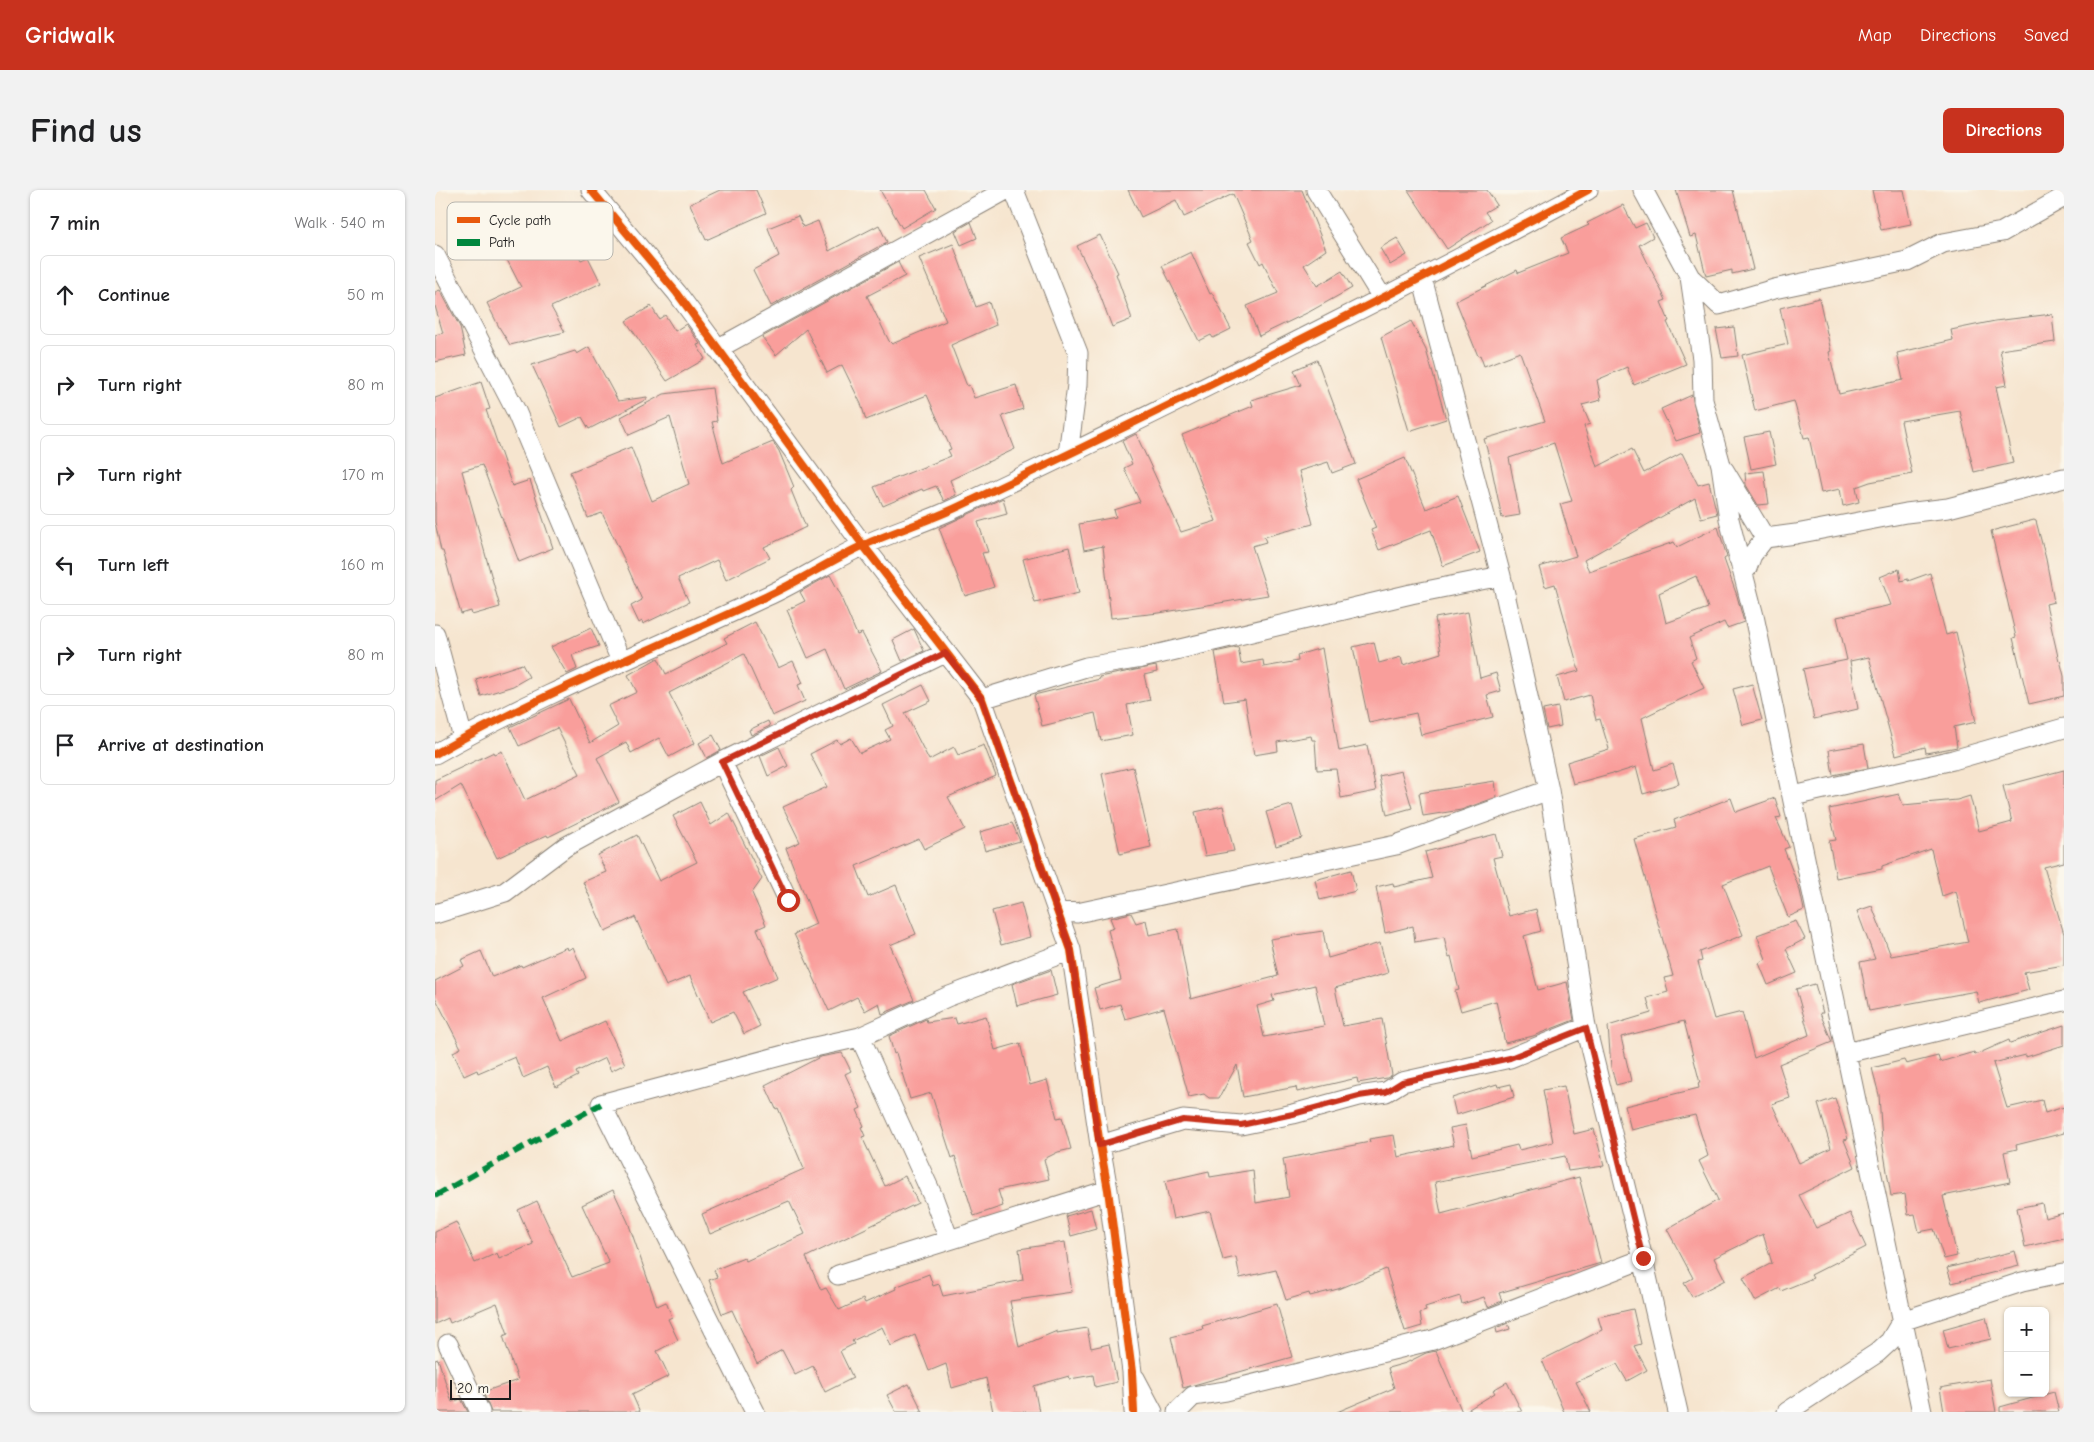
<!DOCTYPE html>
<html lang="en">
<head>
<meta charset="utf-8">
<style>
  :root { --surface:#fff; --page:#f2f2f2; --text:#202124; --muted:#757577; --line:#e0e0e0; --accent:#c8321e }
  body { margin:0; font-family:"Comic Neue",sans-serif; background:var(--page); color:var(--text) }
  .controls { position:absolute; right:15px; bottom:15px; display:grid; overflow:hidden; border-radius:8px; box-shadow:0 1px 4px #0004 }
  .controls button { width:45px; height:45px; display:grid; place-items:center; padding:0; border:0; border-bottom:1px solid var(--line); background:var(--surface); color:var(--text); font:25px sans-serif }
  .scale { position:absolute; left:15px; bottom:12px; width:61px; box-sizing:border-box; padding-left:5px; border:2px solid #1c1c1c; border-top:0; font-size:14px; line-height:18px; white-space:nowrap; color:#1c1c1c; -webkit-text-stroke:4px #fbf7ec; paint-order:stroke }
  .stop { position:absolute; width:15px; height:15px; margin:-11px; border:4px solid #c8321e; border-radius:50%; background:#fff }
  .stop.end { background:#c8321e; border-color:#fff; box-shadow:0 1px 5px #0008 }
  .list { margin:0; padding:0; list-style:none }
  h2 { display:flex; justify-content:space-between; align-items:center; height:65px; margin:0; padding:0 20px; font-size:21px }
  h2 small { font-size:16px; font-weight:400; color:var(--muted) }
  .list li { display:grid; grid-template-columns:32px 1fr auto; gap:15px; align-items:center; box-sizing:border-box; height:80px; margin:0 10px 10px; padding:0 10px; border:1px solid var(--line); border-radius:8px }
  .list b { display:block; font-size:19px; white-space:nowrap }
  .list em { font-size:16px; font-style:normal; color:var(--muted) }
  .icon { flex:none; width:28px; height:28px; fill:none; stroke:currentColor; stroke-width:2; stroke-linecap:round; stroke-linejoin:round }
  .map { position:relative; flex:none; width:1629px; height:1222px; overflow:hidden; border-radius:8px }
  header { display:flex; align-items:center; gap:30px; box-sizing:border-box; height:70px; padding:0 25px; background:var(--accent); color:#fff }
  header strong { font-size:24px }
  nav { display:flex; gap:28px; margin-inline-start:auto; font-size:18px }
  .intro { display:flex; align-items:center; justify-content:space-between; box-sizing:border-box; height:120px; padding:0 30px }
  h1 { margin:0; font-size:35px }
  .button { padding:12px 22px; border-radius:8px; background:var(--accent); color:#fff; font-size:18px; font-weight:700 }
  main { display:flex; gap:30px; padding:0 30px }
  aside { flex:1; background:var(--surface); border-radius:8px; box-shadow:0 1px 4px #0004 }
  .map>svg:first-child { display:block }
</style>
</head>
<body>
<header>
<strong>Gridwalk</strong>
<nav><a>Map</a><a>Directions</a><a>Saved</a></nav>
</header>
<div class="intro"><h1>Find us</h1><a class="button">Directions</a></div>
<main>
<aside>
<h2>7 min<small>Walk · 540 m</small></h2>
<ul class="list">
<li><svg class="icon" aria-label="ahead" viewBox="0 0 24 24"><path d="M12 20V5M6 11l6-6 6 6"/></svg><div><b>Continue</b></div><em>50 m</em></li>
<li><svg class="icon" aria-label="right" viewBox="0 0 24 24"><path d="M7 20v-9h11M14 6l5 5-5 5"/></svg><div><b>Turn right</b></div><em>80 m</em></li>
<li><svg class="icon" aria-label="right" viewBox="0 0 24 24"><path d="M7 20v-9h11M14 6l5 5-5 5"/></svg><div><b>Turn right</b></div><em>170 m</em></li>
<li><svg class="icon" aria-label="left" viewBox="0 0 24 24"><path d="M17 20v-9H6M10 6l-5 5 5 5"/></svg><div><b>Turn left</b></div><em>160 m</em></li>
<li><svg class="icon" aria-label="right" viewBox="0 0 24 24"><path d="M7 20v-9h11M14 6l5 5-5 5"/></svg><div><b>Turn right</b></div><em>80 m</em></li>
<li><svg class="icon" aria-label="arrive" viewBox="0 0 24 24"><path d="M6 21V4h12l-3 4 3 4H6"/></svg><div><b>Arrive at destination</b></div></li>
</ul>
</aside>
<div class="map">
<svg width="1629" height="1222" viewBox="0 0 1629 1222">
  <rect width="100%" height="100%" fill="#fbf7ec"/>
  <filter id="ink" filterUnits="userSpaceOnUse"><feTurbulence type="fractalNoise" baseFrequency=".02" numOctaves="2"/><feDisplacementMap in="SourceGraphic" scale="10" xChannelSelector="R" yChannelSelector="G"/><feConvolveMatrix kernelMatrix="1 2 1 2 8 2 1 2 1" color-interpolation-filters="sRGB"/></filter>
  <filter id="wash" filterUnits="userSpaceOnUse"><feTurbulence type="fractalNoise" baseFrequency=".0096" numOctaves="4" result="noise"/><feDisplacementMap in="SourceGraphic" scale="20" xChannelSelector="R" yChannelSelector="G"/><feGaussianBlur stdDeviation="1.12" result="paint"/><feColorMatrix in="noise" values="0 0 0 0 0 0 0 0 0 0 0 0 0 0 0 0 0 1.4 0 .05"/><feComposite in="paint" operator="in"/></filter>
  <g filter="url(#wash)">
    <rect width="100%" height="100%" fill="#f6e5cf"/>
    <g id="blocks">
      <path fill="#f99e9b" fill-rule="evenodd" d="M285,0h36l10,23 -60,27 -16,-36z
        M445,0h46l10,18 -34,20z
        M693,0h174l24,60 -22,15 13,21 25,-15 10,17 -43,24 -50,24 -12,-30 31,-13 -15,-31 -3,2 -11,-22 4,-2 -20,-46 -49,23 -8,-17 -35,17z
        M973,0h79l10,15 -12,7 6,8 -44,29z
        M1241,0h57l20,79 -21,5v-4l-26,6 -10,-41 -6,2z
        M1437,0h32l7,34 -30,6z
        M1188,15l12,23 11,-5 7,14 -14,8 27,55 -5,2 8,19 -2,1 19,42 -52,21 -7,-18 -30,13 4,20 -19,5 8,19 -6,2 13,41 35,-18 12,24 38,-20 16,32 11,-3 8,32 -16,4 -6,-20 -111,62 5,11 85,-29 3,5 41,-20 9,30 -3,2 13,37 7,26 -17,6 -3,-6 -35,16 7,20 -5,3 13,27 -62,30 12,52 19,-6 6,20 -36,10 -7,-27 -22,7 -1,-1 -40,11 -6,-22 42,-13 -9,-30 -4,1 -6,-25 -26,7 -7,-25 22,-6 -24,-87 -10,3 -6,-20 37,-11 -16,-52 12,-3 -18,-58 -45,15 11,57 -18,3 -12,-58 -6,-21 61,-18 -25,-69 -36,14 -4,-11 -2,1 -22,-55 61,-31 1,3 50,-20 -7,-15 28,-13 -2,-2zM1261,386l12,32 -42,15 -7,-30z
        M363,26l5,11 15,-6 11,30 50,-26 8,17 -116,64 -18,-36 26,-14 -11,-28z
        M126,32l20,38 7,-3 13,26 -50,24 14,25 -55,13 -11,-18 -12,-24 34,-16 -18,-35z
        M536,32l6,16 -16,7 -6,-14z
        M665,45l18,38 -2,1 16,45 -20,8 -15,-40 -20,-41z
        M962,48l10,17 -17,10 -10,-17z
        M518,54l23,63 13,-5 7,23 -45,20 16,41 2,-1 5,13 42,-13 7,24 -21,7 13,33 -65,31 6,15 -12,6 -8,-15 -13,5 -1,-2 -39,17 -9,-19 77,-31 -3,-6 3,-1 -24,-54 -61,25 -5,-16 -19,-39 -15,8 -21,-44 -30,26 -14,-18 136,-75 7,14 -38,20 22,45 3,3 54,-23 -27,-63z
        M756,62l19,42 2,-1 19,36 -18,9 -2,-3 -12,6 -37,-75z
        M5,100l20,37 6,28 -31,7v-27l8,-2 -8,-27v-14z
        M1384,108l12,53 -2,1 10,42 64,-14 -6,-27 56,-13 -2,-10 44,-9 57,-7 3,28 -55,8 7,35 -11,2 17,76 -39,9 -14,-61 -59,10 11,53 -42,8 -14,5 3,15 -16,4 -3,-17 -19,4 -12,-56 -5,1 -10,-37 -39,10 -13,-56 46,-11 -8,-36z
        M216,116l8,13 6,-4 10,16 11,-7 14,20 -3,1 8,14 -38,22 -41,-60z
        M976,131l15,29 20,69 -37,12 -28,-94z
        M1299,137l4,29 -16,2 -6,-29z
        M154,157l29,54 29,-4v2l-58,30 -7,-12 -21,10 -29,-62 43,-14 2,3z
        M882,170l39,104 -24,9 -4,-11 -29,9 14,53 -49,13 2,5 -14,4 16,49 -109,18 -48,5 -8,-72 -19,4 -5,-26 37,-7 -2,-7 26,-8 -16,-34 8,-4 -10,-23 14,-7 45,98 35,-11 -34,-86 71,-29 -2,-6 50,-15 -7,-15z
        M46,192l9,27 -4,1 26,76 18,-6 23,68 -34,14 -37,-97 -20,6 38,136 -28,8 -1,-4 -10,3 -18,-63h-2l-6,-29v-124z
        M277,198l5,33 -5,1 11,41 50,-21 6,9 15,36 -3,3 15,37 -42,20 6,11 -44,22 -9,-20 -39,18 11,24 -46,22 -1,-3 -3,2 -8,-17 11,-6 -19,-43 -21,-44 -14,5 -18,-46 61,-25 21,54 37,-17 -19,-67 -41,18 -8,-18 43,-23z
        M1257,205l8,38 -24,8 -15,-32z
        M1334,242l7,32 -25,5 -7,-32z
        M970,268l21,51 32,-13 22,56 -37,14 -12,-36 -52,20 -8,-20 5,-2 -20,-49z
        M1329,281l5,33 -11,1 -12,-20 -1,-12z
        M568,308l4,16 -29,8 10,30 -6,1 12,34 -29,9 -26,-68z
        M1599,330l2,1 10,38 8,43 -8,2 13,57 1,-1 4,16v20l-35,8 -16,-66 3,-1 -25,-106z
        M634,357l10,46 -44,10 -12,-44z
        M1464,379l2,12 7,-2v2l22,-8 16,62 10,-3 20,90 -22,5 3,20 -31,6 -1,-6 -29,8 -27,-98 -19,4 8,48 -44,10 -11,-50 44,-9 -10,-43 54,-12 -11,-28z
        M395,385l13,24 -1,1 15,35 5,-2 20,38 -38,18 -17,-40 -19,9 -21,-48 18,-9 -5,-9z
        M1033,422l12,66 16,-5 5,18 -14,4 6,22 -72,18 -5,-22 -47,10 -16,-76 21,-5 5,21 22,-6 2,8 38,-12 -6,-35z
        M320,432l23,46 15,-7 10,22 -5,2 7,16 -33,15 -28,-62 -75,39 26,50 -26,14 -10,-19 -28,15 -5,-11 -29,16 22,44 -71,35 -1,-2 -50,23 -36,-73 -26,16v-21l59,-28 1,2 7,-3 23,49 55,-26 -23,-46 -38,18 -9,-19 59,-28 21,44 28,-17 -10,-20 29,-14 -9,-17 30,-17 8,16 61,-31 -3,-5z
        M156,438l8,18 -27,9 5,14 -10,5 -16,-27z
        M479,439l10,22 -22,10 -9,-21z
        M803,457l3,17 22,-4 1,7 34,-6 -1,-6 25,-7 17,103 28,-6 9,46 -35,7 -5,-29 -19,1 -2,-30h-3l-1,-4 -34,6 1,9 -24,4 -9,-56 -21,3 -9,-50z
        M87,474l7,13 -16,9 -32,10 -5,-17z
        M721,476l1,6 -13,3 6,25 -23,5 6,30 -32,6 -6,-28 -53,13 -8,-31 66,-16 -1,-2z
        M1317,494l10,36 -19,5 -10,-36z
        M488,495l8,16 -26,12 24,47 25,-13 4,8 26,-10 12,31 -48,21 17,32 -41,20 -5,-10 -63,27 12,31 28,-12 20,49 -26,11 24,55 -32,14 -3,-11 -14,8 -8,-14 -28,14 -35,-77 22,-10 -30,-76 14,-6 -17,-35 44,-20 -17,-33 27,-14 3,4 11,-6 9,15 30,-14 -5,-9 8,-4 -10,-21z
        M1123,517l3,19 -14,3 -4,-19z
        M333,531l2,5 -19,9 -2,-5z
        M278,545l8,15 -14,8 -8,-15z
        M1429,554l4,24 -35,7 -4,-25z
        M344,557l9,19 -20,10 -8,-20z
        M698,577l18,80 -31,7 -18,-80z
        M1629,580v92l-20,5 20,67v31l-40,7 5,18 -50,13 -3,-12 -107,20 -9,-49 15,-3 -18,-48 15,-5 19,50 77,-14 -12,-51 -14,5 -11,-47 -49,17v3l-46,9 -7,-37 7,-1 -7,-31 70,-15 4,11 54,-5 13,-4 9,35 33,-9 -9,-36z
        M966,581l11,37 -25,7 -8,-39z
        M1060,591l2,16 -36,13 -38,6 -4,-23z
        M1296,608l5,14 39,-14 6,19 -5,1 13,29 -5,2 16,42 4,19 -16,7 -20,-51 -45,18 20,51 -43,17 2,9 -4,1 16,57 28,-7 12,46 55,-23 -13,-46 19,-5 8,29h-3l12,29 -53,22 11,34 -18,6 27,59 32,-15 -13,-44 17,-6 13,41 -4,1 11,27 -56,28 17,33 34,-15 16,34 -55,28 2,3 -32,13 -1,-3 -25,13 -12,-23 29,-15 -9,-29 -49,24 11,22 -33,17 -8,-14 9,-5 -26,-49 51,-29 -19,-39 9,-5 -13,-41 -64,15 -6,-24 74,-18 -1,-5h2l-16,-62 -63,16 10,44 -15,4 -5,-18 -3,-41 43,-13 -4,-15 21,-6 -4,-14 9,-2 -39,-137 42,-12 -2,-7z
        M265,612l11,23 18,-12 33,66 -10,14 14,32 -9,4 21,48 -35,15 17,34 -16,8 -11,-22 -23,10 -20,-46 -24,10 -31,-69 -30,14 -22,-49 23,-10 -8,-17 39,-20 22,46 38,-19 -24,-46z
        M857,615l10,33 -26,8 -10,-34z
        M788,616l11,45 -29,5 -10,-44z
        M577,633l8,18 -35,10 -5,-19z
        M1061,644l6,22 -9,2 16,58 27,-7 5,22 -17,5 14,54 29,-8 7,38 -41,16 -28,7 -9,-42 -35,10 -6,-20 4,-1 -8,-34 -2,1 -5,-20 -29,5 -2,-16 -28,7 -9,-46 17,-4 1,4 38,-9 -7,-26z
        M916,680l5,21 -36,9 -5,-20z
        M586,713l9,34 -29,8 -9,-34z
        M696,723l5,10 10,-3 3,15 29,-6 13,70 87,-23 -8,-37 53,-8 5,27 52,-15 8,30 -53,15 8,38 39,-7 10,56 -5,3 -29,5 -1,-5 -60,14 -1,-5 -53,10 -6,-32 -18,33h-10l-5,-4 -15,3 -25,-89 -39,11 -5,-15 -20,6 -6,-22 27,-8 -13,-50 6,-2 -4,-10zM880,795l9,41 -60,11 -7,-31 17,-5 -2,-6z
        M1361,731l9,18 -19,10 11,24 -29,12 -9,-22 7,-4 -9,-24z
        M132,757l1,3 5,-3 13,31 -43,20 19,43 43,-20 20,43 -14,7 -6,-13 -29,14 2,4 -22,11 -9,-20 -24,11 -8,-21 -37,16 -1,-3 -13,6 -11,-24 8,-4 -26,-51v-16l29,-15 -3,-6 20,-9 11,26 29,-12 1,2z
        M616,780l6,25 -40,11 -5,-22z
        M551,826l9,34 25,-7 10,42 17,-5 10,38 5,-1 9,32 -13,3 -14,7 5,20 -51,11 5,16 -29,10 -19,-60 -3,2 -21,-65 -21,6 -14,-46 -2,1 -5,-18 37,-17 1,3 28,-4 2,6z
        M1629,835v20l-38,12v-2l-33,8 14,45 35,-8 3,13 19,-6v26l-48,12 1,4 -13,3 6,30 -67,14 14,60 -13,3 -10,-30 -15,3 -4,-18 -7,1 -3,-21 -14,2 -9,-55 -3,-46 -7,-27 32,-8 2,4 32,-8 2,6 34,-10 1,3 34,-15 1,3z
        M407,863l9,18 -6,3 16,34 -4,2 7,16 -3,1 4,9 -3,1 23,49 20,-10 13,27 -112,54 15,33 5,-2 13,22 24,-11 2,4 31,-14 -1,-2 34,-13 4,12 6,-2 4,12 80,-16 -4,-31 46,-7 7,50 -62,9 9,46 38,-16v2l30,-5 4,20 18,-4 8,38 -22,5 -2,-12 -23,4 -1,-3 -35,10 5,26h-46l-7,-34 -34,10 -6,-24 -17,7 -14,-36 -24,11 -9,-19 -30,14 2,3 -14,7 13,27 -28,14 -12,-26 -18,9 -13,-25 -25,14 -25,-54 -10,4 -13,-34 8,-3 -3,-7 30,-12 2,3 59,-27 -16,-33 -79,33 -8,-20 102,-45 -26,-61 -2,1 -11,-24 55,-28z
        M1062,894l1,3 13,-3 3,13 -58,18 -4,-17z
        M1129,896l10,48 20,-5 10,37 -36,5 -3,-15 -130,26 6,32 138,-37 22,86 -102,30 3,8 -14,6 -4,-10 -22,7 -2,-8 -35,11 1,4 -6,2 2,13 -17,5 -19,-62 -48,20 -28,7 -1,-3 -23,7 -10,-30 -36,8 -4,-21 -13,3 -13,-49 -37,8 -8,-38 44,-10 1,6 43,-7 3,33 33,-6 -6,-38 87,-17 -1,-3 25,-4 4,22 56,-12 -4,-17 16,-3 6,31 45,-11 2,5 34,-8 -10,-52z
        M178,1000l15,32 29,84 9,-4 6,15 -4,2 10,21 -21,11 12,25 -37,18 8,18h-149l-8,-20 35,-12 -15,-44 5,-2 -11,-31 -47,20 -2,-5 -13,6v-92l21,-10 19,41 22,-10 2,6 34,-15 -15,-34 19,-9 35,76 37,-14 -27,-58z
        M1607,1013l3,15 19,-5v25l-39,9 -8,-39z
        M656,1019l5,20 -25,7 -5,-20z
        M1580,1061l4,15 -67,17 -5,-15z
        M842,1114l15,53 -109,31 -12,-51 32,-8 -1,-3z
        M1198,1119l8,35 -7,2 13,24 -20,11 -10,-17 -41,18 15,30h-27l-22,-52 60,-30 -4,-13z
        M1551,1127l5,22 -43,10 -5,-20z
        M1073,1133l2,6 -13,4 -1,-5z
        M1001,1161l26,61h-125l57,-24 -6,-20 18,-5 20,-10z
        M3,1169l14,43 9,-3 7,13h-33v-52z
        M1555,1189l6,33h-52l-4,-24z
        M1072,1192l15,30h-58l31,-19 -2,-3z
        M474,1194l14,28h-27l-9,-17z
        M1619,1202l5,20h-59v-5z"/>
    </g>
  </g>
  <g filter="url(#ink)">
    <use href="#blocks" fill-opacity="0" stroke="#898076" stroke-width="1"/>
    <g fill="none" stroke-linecap="round" stroke-linejoin="round">
      <defs>
        <path id="street" d="M156,0l86,103 186,252 119,154 89,251 29,195 8,45 24,182 2,40
          M579,0l64,163 -1,32 -9,69
          M881,0l67,109
          M1208,0l47,87 12,82 1,41 18,65 8,54 25,97 92,437 218,-52
          M0,65l81,156 105,250
          M1255,87l29,28 55,-16 133,-28 36,-18 59,-11 62,-35
          M987,88l79,298 48,214 37,237 57,232 35,153
          M282,159l289,-159
          M1289,280l41,68
          M1303,368l9,10 5,-13 13,-17 31,-4 110,-21 42,-5 116,-30
          M0,444l28,104
          M547,509l104,-32 56,-9 269,-64 90,-18
          M0,564c107,-61 221,-106 332,-158 33,-15 64,-36 97,-51 31,-14 65,-24 96,-39 212,-100 421,-205 628,-316
          M287,572l66,138
          M1358,606l160,-36 111,-32
          M622,721l20,2 319,-68 153,-55
          M0,724l70,-22 60,-45 157,-85 223,-109
          M425,847l87,-40 124,-47
          M1411,863l76,359
          M665,955l83,-25 58,5 52,-11 66,-18 27,-4 16,-10 108,-24 76,-31
          M403,1085l270,-85
          M13,1154l32,68
          M700,1188l18,34
          M320,1222l-154,-308 209,-56 50,-11 74,162 15,41
          M742,1222l16,-16 33,-5 207,-51 210,-81
          M1352,1222l90,-59 13,-12 12,-20 120,-39 42,-9"/>
      </defs>
      <use href="#street" stroke="#898076" stroke-width="21"/>
      <use href="#street" stroke="#fff" stroke-width="19"/>
      <path stroke="#00873e" stroke-width="6" stroke-dasharray="12 6" stroke-linecap="butt" d="M0,1006l166,-92"/>
      <defs>
        <path id="cycleway" d="M156,0l86,103 186,252 119,154 89,251 29,195 8,45 24,182 2,40
          M0,564c107,-61 221,-106 332,-158 33,-15 64,-36 97,-51 31,-14 65,-24 96,-39 212,-100 421,-205 628,-316"/>
      </defs>
      <use href="#cycleway" stroke="#fbf7ec" stroke-width="11"/>
      <use href="#cycleway" stroke="#e8590c" stroke-width="8"/>
    </g>
  </g>
  <g fill="none" stroke-linecap="round" stroke-linejoin="round" filter="url(#ink)">
    <path stroke="#c8321e" stroke-width="6" d="M353,710l-66,-138 223,-109 37,46 89,251 28,195 84,-25 58,5 52,-11 66,-18 27,-4 16,-10 108,-24 76,-30 57,230"/>
  </g>
  <rect x="12" y="12" width="166" height="58" rx="8" fill="#fbf7ec" stroke="#b8b5ae" stroke-width="1"/>
  <rect x="22" y="27" width="23" height="6" fill="#e8590c"/>
  <rect x="22" y="49" width="23" height="7" fill="#00873e"/>
  <g font-size="14" fill="#1c1c1c">
    <text x="54" y="35">Cycle path</text>
    <text x="54" y="57">Path</text>
  </g>
</svg>
<div class="controls">
<button>+</button>
<button>−</button>
</div>
<div class="scale">20 m</div>
<div class="stop" style="left:353px;top:710px"></div>
<div class="stop end" style="left:1208px;top:1068px"></div>
</div>
</main>
</body>
</html>
